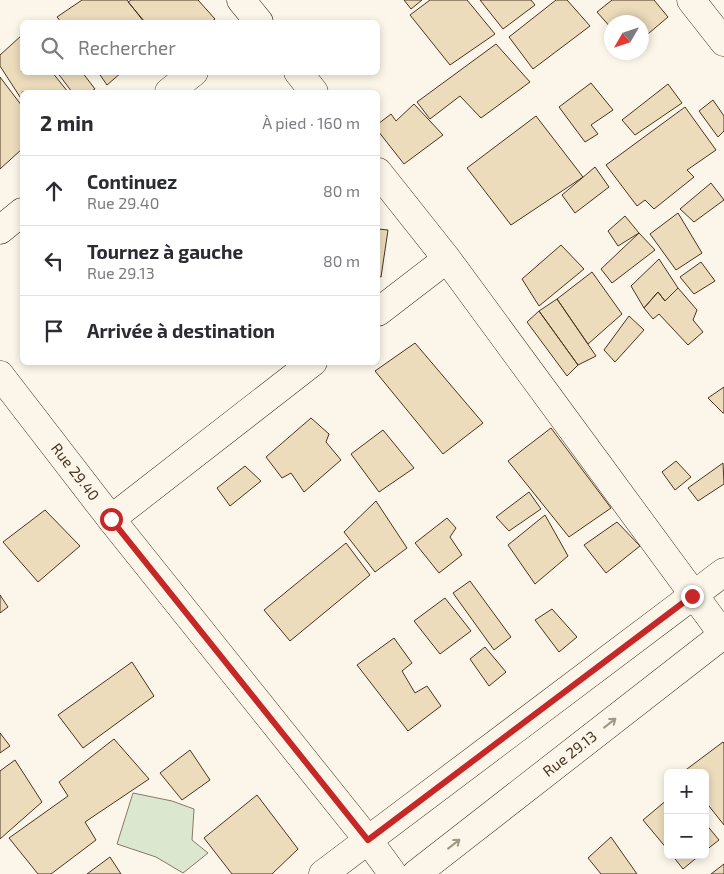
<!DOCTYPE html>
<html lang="fr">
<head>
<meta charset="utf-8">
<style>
  :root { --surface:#fff; --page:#f2f2f3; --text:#2b2b33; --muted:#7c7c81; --line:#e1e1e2 }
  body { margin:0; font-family:"Exo 2",sans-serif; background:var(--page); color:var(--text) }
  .controls { position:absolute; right:15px; bottom:15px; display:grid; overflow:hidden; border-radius:8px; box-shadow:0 2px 8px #0003 }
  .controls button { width:45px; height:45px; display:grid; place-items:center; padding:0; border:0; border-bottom:1px solid var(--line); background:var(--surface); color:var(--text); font:25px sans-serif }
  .compass { position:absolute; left:604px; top:15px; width:45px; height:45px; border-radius:50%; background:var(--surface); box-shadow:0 2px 8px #0003; rotate:231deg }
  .stop { position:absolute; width:15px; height:15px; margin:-11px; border:4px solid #c62828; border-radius:50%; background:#fff }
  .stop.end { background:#c62828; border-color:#fff; box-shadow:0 1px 5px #0008 }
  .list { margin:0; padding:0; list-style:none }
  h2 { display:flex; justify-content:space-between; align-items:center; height:65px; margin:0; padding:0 20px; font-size:21px }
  h2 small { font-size:16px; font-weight:400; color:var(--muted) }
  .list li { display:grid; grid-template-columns:32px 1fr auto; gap:15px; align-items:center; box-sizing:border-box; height:70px; padding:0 20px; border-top:1px solid var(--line) }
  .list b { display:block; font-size:19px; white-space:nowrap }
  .list p { margin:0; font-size:16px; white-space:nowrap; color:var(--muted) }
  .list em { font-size:16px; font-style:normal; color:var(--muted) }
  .icon { flex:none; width:28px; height:28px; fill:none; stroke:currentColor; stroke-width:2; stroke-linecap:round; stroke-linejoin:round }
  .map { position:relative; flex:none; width:724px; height:874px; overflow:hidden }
  .search { position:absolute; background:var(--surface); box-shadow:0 2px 8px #0003; left:20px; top:20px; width:360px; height:55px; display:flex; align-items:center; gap:12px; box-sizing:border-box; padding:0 18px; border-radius:8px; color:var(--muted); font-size:19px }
  .panel { position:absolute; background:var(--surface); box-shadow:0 2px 8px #0003; left:20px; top:90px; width:360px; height:275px; border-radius:8px }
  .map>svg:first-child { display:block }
</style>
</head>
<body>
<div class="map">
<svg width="724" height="874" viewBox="0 0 724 874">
  <rect width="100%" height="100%" fill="#fbf6e9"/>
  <path fill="#dce7d0" stroke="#887966" d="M133,793l39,8 22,8 -2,31 16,13 -25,20 -27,-16 -39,-13z"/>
  <path fill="#ecdcbc" stroke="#4a3520" d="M82,0h45l17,22h-83l-4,-5z
    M131,0h67l17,19 -4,3h-66l-17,-20z
    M404,0h18l-11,9z
    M430,0h37l28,34 -45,31 -40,-50z
    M480,0h51l4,5 -32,24z
    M556,0h11l23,26 -57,43 -24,-32z
    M612,0h42l14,17 -26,22v-17h-30v7l-15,-17z
    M22,35v37h30l16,20h-46v8l-22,-34v-11z
    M496,44l34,38 -49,36 -21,-22 -30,23 -13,-17z
    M57,72h25l13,17 -5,3h-18z
    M98,72h24l-15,13z
    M0,77l22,29v43l-22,20z
    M591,83l22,27 -22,15 7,9 -13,8 -26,-35z
    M668,84l14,19 -47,32 -13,-15z
    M713,100l11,16v15l-6,6 -19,-26z
    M414,104l29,31 -39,29 -26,-33v-7l13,-10 5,7z
    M685,107l31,43 -29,20 7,7 -40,32 -9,-9 -8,6 -31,-41z
    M536,116l47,61 -72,48 -44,-57z
    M595,167l14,20 -34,26 -13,-18z
    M711,183l13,17 -30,22 -14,-13z
    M678,213l24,40 -26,17 -26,-36z
    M625,216l14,17 -21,13 -10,-15z
    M378,229l10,1 -7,47 -3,-1z
    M639,233l16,17 -43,33 -11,-14z
    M561,245l23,24 -45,37 -17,-27z
    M659,259l19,29 -13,13 -7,-9 -14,16 -13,-22z
    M701,262l14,19 -21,13 -14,-17z
    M592,272l30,42 -34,30 -31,-45z
    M678,288l19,22 -4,10 10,12 -15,13 -29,-31 -6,5 -9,-11 14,-16 7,9z
    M557,299l39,57 -18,9 -39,-54z
    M539,311l39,54 -11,11 -40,-54z
    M629,316l15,14 -29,32 -11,-12z
    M415,343l68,80 -40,31 -68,-83z
    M724,387v26h-1l-15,-15z
    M311,418l18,16 -3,8 15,18 -37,32 -13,-19 -9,5 -16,-21z
    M551,428l60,80 -42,29 -61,-76z
    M383,430l31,38 -35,24 -28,-38z
    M676,461l15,16 -16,13 -13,-18z
    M723,463l1,21 -26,17 -10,-13z
    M245,466l16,15 -31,25 -13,-18z
    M529,492l12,17 -32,22 -13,-14z
    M376,501l31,47 -32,24 -31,-40z
    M45,510l35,36 -42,36 -35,-40z
    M545,515l23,41 -33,28 -27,-39z
    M447,518l9,10 -6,9 12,18 -23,18 -24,-30z
    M617,522l23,24 -34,27 -22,-28z
    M346,543l24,32 -80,66 -26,-31z
    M470,581l41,56 -17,13 -41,-57z
    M0,595l8,12 -8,6z
    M445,598l26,33 -31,23 -26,-33z
    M552,609l25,28 -18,15 -24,-32z
    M394,638l18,25 -10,8 13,22 12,-7 14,20 -33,25 -51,-66z
    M485,647l21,25 -17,14 -19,-27z
    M132,662l22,34 -71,52 -25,-33z
    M0,733l10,13 -10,7z
    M114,739l35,40 -64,43 11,18 -45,34h-13l-29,-36 59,-42 -9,-14z
    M723,742l1,1v82l-19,-24v-28l-22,-1z
    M190,750l20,30 -28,20 -22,-27z
    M15,760l27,42 -42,37v-68z
    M257,795l41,54 -26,25h-40l-28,-36z
    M668,799v51l-25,-30z
    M705,823l14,17 -14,11z
    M611,837l26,37h-36l-13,-16z
    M672,855h28l-17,14z
    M110,857l11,17h-34z
    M724,864v10h-13z"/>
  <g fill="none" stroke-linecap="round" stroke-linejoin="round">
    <defs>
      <path id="minor" d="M241,0l18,22
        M691,0l33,42
        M298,72l16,20
        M169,92l25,-20
        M378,172l69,87 277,377
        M0,230l22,-18
        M378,312l69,-53
        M0,375l111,144 257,321 25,34
        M111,519l202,-157"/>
      <path id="secondary" d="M323,874l401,-302
        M416,874l308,-240"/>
    </defs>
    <use href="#minor" stroke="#4a3520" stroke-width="29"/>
    <use href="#secondary" stroke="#4a3520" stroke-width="29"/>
    <use href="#minor" stroke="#fbf6e9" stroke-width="28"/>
    <use href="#secondary" stroke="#fbf6e9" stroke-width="28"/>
  </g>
  <defs><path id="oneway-shaft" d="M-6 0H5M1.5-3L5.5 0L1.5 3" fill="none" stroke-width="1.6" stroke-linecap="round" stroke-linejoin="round" transform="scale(1.25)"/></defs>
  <g stroke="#a29684">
    <use href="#oneway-shaft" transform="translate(610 723) rotate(-38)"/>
    <use href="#oneway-shaft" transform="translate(454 844) rotate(-38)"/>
  </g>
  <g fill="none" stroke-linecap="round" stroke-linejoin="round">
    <path stroke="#c62828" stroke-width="6" d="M111,519l257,321 324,-244"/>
  </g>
  <g text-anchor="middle" stroke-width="4" stroke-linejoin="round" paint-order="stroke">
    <g font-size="15" fill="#4a3520" stroke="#fbf6e9">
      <text transform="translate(75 472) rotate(52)" y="5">Rue 29.40</text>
      <text transform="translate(570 754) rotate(-38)" y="5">Rue 29.13</text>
    </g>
  </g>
</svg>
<div class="controls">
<button>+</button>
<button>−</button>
</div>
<svg class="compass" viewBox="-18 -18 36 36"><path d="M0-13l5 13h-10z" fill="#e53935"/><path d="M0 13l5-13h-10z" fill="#7c7c81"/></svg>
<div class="stop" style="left:111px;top:519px"></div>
<div class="stop end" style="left:692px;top:596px"></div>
<div class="search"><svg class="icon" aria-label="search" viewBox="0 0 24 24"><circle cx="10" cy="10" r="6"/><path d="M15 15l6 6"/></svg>Rechercher</div>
<section class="panel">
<h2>2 min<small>À pied · 160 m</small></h2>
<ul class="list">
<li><svg class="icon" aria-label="ahead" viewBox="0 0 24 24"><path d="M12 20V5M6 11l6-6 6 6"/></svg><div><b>Continuez</b><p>Rue 29.40</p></div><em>80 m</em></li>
<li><svg class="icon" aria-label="left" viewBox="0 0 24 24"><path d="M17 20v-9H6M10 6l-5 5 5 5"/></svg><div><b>Tournez à gauche</b><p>Rue 29.13</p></div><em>80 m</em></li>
<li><svg class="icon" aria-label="arrive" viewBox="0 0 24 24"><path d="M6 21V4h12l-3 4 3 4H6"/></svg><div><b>Arrivée à destination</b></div></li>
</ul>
</section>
</div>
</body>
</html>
